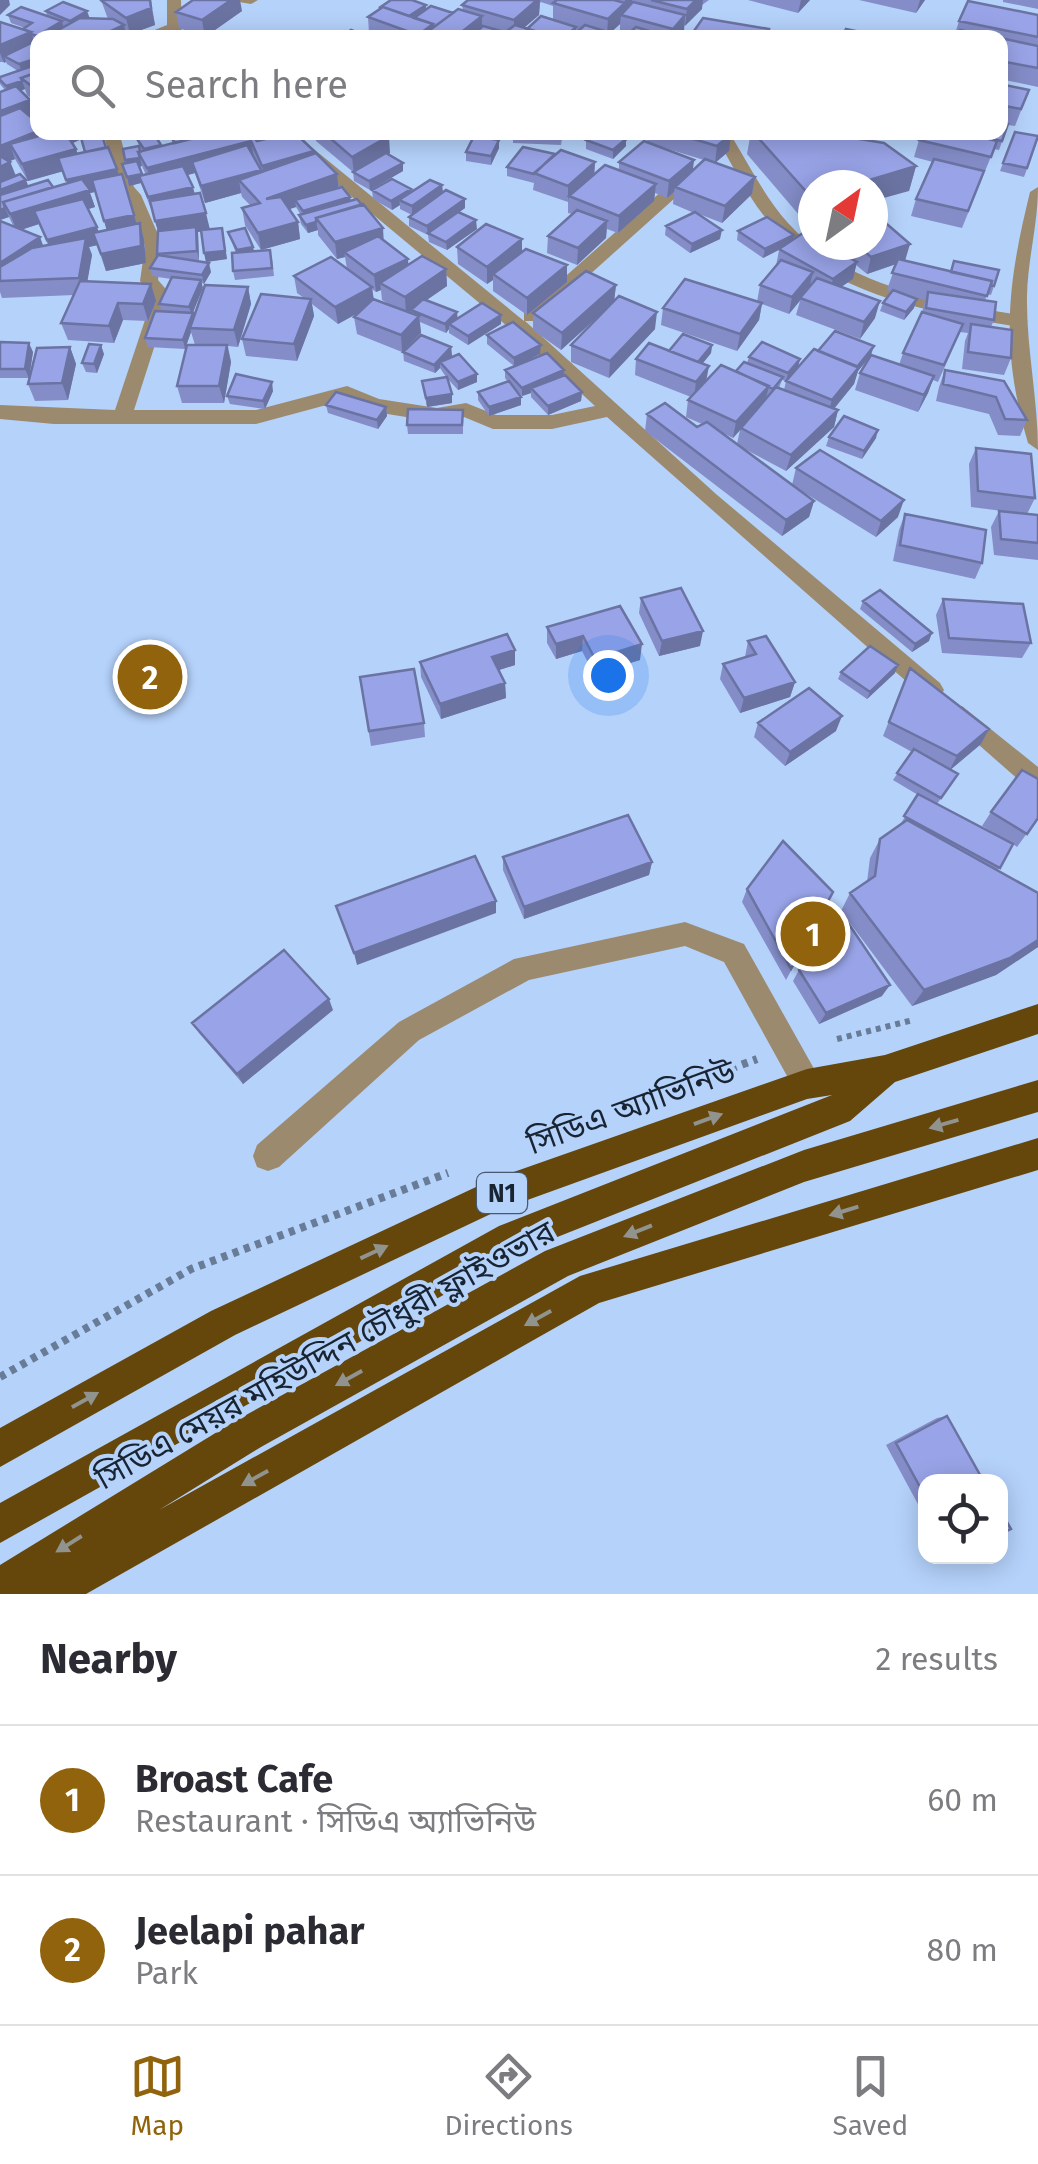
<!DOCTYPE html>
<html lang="en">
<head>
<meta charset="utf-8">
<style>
  :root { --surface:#fff; --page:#f7f7f7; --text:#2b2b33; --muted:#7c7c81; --line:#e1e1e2; --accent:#90630c }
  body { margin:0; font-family:"Fira Sans","Noto Sans Bengali",sans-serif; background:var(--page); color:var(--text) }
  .controls { position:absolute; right:30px; bottom:30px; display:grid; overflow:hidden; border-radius:20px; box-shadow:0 5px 25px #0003 }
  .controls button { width:90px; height:90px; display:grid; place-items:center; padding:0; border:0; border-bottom:2px solid var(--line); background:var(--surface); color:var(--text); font:50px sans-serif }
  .compass { position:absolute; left:798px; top:170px; width:90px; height:90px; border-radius:50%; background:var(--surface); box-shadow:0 5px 25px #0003; rotate:33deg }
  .you { position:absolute; left:608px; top:675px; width:35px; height:35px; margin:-25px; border:8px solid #fff; border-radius:50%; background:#1a73e8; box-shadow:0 0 0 15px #1a73e833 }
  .badge { display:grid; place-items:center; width:65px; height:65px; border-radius:50%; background:var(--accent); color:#fff; font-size:32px; font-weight:700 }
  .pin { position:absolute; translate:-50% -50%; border:5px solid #fff; box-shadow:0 2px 10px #0006 }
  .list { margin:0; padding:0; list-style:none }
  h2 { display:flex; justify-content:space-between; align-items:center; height:130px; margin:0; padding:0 40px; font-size:42px }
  h2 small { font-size:32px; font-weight:400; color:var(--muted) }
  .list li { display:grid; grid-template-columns:65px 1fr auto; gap:30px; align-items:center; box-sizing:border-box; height:150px; padding:0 40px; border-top:2px solid var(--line) }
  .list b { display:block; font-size:38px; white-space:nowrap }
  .list p { margin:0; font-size:32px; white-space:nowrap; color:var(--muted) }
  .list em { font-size:32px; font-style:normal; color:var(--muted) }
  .icon { flex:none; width:55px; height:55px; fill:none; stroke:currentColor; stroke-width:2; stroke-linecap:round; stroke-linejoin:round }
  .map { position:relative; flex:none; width:1038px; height:1594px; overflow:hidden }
  .search { position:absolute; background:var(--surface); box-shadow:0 5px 25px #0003; left:30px; right:30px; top:30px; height:110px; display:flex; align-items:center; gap:25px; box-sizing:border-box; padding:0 35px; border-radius:20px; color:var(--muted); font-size:38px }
  .sheet { height:430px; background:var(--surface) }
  nav { display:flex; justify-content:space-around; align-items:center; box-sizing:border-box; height:140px; border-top:2px solid var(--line); background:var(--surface); font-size:28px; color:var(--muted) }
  nav a { display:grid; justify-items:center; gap:5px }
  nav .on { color:var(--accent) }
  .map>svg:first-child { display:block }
</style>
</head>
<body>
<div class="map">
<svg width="1038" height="1594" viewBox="0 0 1038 1594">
  <rect width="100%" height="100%" fill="#b5d2fb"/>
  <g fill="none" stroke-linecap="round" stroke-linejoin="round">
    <path stroke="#687c98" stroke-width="6" stroke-dasharray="5 5" stroke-linecap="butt" d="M837,1039l76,-19"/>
    <path stroke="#687c98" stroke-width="8" stroke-dasharray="6 6" stroke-linecap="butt" d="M652,1098l105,-39
      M0,1377l191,-108 257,-96"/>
    <path fill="#9c8a6f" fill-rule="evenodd" d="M167,0h14l1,38h-47l32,-13z
      M227,0h31l-7,4z
      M103,132h16l15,55 7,8 22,51 -5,34 13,15 -37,115h122l91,-24 32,13 58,9 29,-5 30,12h56l43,-9 -82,-75 -239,-199h19l231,189v-8l139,-123h12v8l-137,123h-13l191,173 224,189 4,7 -4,7h-16l-317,-280 -55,12h-59l-29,-12 -27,5 -62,-10 -30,-12 -89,24h-202l-54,-5v-14l115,5 38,-114 -13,-15 5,-35 -20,-49 -7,-8z
      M713,132h16c19,31 35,64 59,91 57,63 151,79 231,92l9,6 -9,6c-84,-14 -185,-30 -244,-98 -26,-28 -42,-64 -62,-97z
      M962,706l76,61v25l-9,-3 -75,-66 -4,-7z
      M685,922l59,22 73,130 4,10 -4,10 -10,4 -10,-4 -73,-132 -39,-16 -156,34 -110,60 -140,127 -11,4 -11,-4 -4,-11 4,-11 142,-123 115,-63z"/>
    <path fill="#9c8a6f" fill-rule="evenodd" d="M1038,187c0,37 -10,71 -11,108 -1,52 11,103 11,155l-10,-7c-28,-96 -21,-157 2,-251z"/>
    <path fill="#65460b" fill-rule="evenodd" d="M1038,1004v30l-143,48 -45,39 -328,130 -522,292v-40l499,-277 333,-131 -25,4 -310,112 -262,124 -235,132v-39l211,-117 280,-131 316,-111 78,-14z
      M1038,1080v32l-234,70 -236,94 -307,171 -102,63 421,-234 458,-138v32l-439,133 -513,291h-86v-29l235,-144 310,-170 259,-101z"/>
  </g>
  <path fill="#848dc8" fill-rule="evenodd" d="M101,0h50l4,25 -25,9 -4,-3v3l-8,4h-80v65l-11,-8 -2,-6 -5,2 15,26 -3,1 6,14h8v2l40,-2 20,16 13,27 18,48h3l4,17 2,23 -40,8 -9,-26 -8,2 3,8 -5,26 64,3 5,17 -8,20 -25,-1 -9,23 -46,-3 -7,-17 13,-28 -72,3 -2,-6v-71l14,6 -5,-10 -9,3v-128l5,-2 -5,-6v-7l18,-6 -11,-7 -1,-2h-6v-40l23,7 2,-1 -14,-5 -3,-8 39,1 -1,-5 43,8h19zM81,139l4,13 -7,2 -6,-11zM15,159l13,22 35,-10 4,12 -14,4 -25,-1 -12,-10 -6,-15zM95,192l12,38 -8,2 -11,-23 7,-2 -5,-14zM39,224l9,21 -5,1 -3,-9 -19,-7z
    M468,0h241l-7,5v4l-18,17v6l-5,6h-55l4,-4 -8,-2v-8l-10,9 1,5h-230l-12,-5 -1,-16 58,-8 27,4 10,-3 -1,-5zM541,2l12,4v14l-26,9 -3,-1 15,-13 1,-12z
    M748,0h62l-12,13z
    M859,0h66l-9,13z
    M1003,0h35v9l-35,-7z
    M242,11l-37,26 -26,-9 -3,-16z
    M1038,15v72l-38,-8v-41l-46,-1 5,-16z
    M1000,84l29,6 -14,36 -7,-1 -9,25 -5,-1 -32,79 -51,-12 5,-17 17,-37 -19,-5 5,-17 81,-8z
    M217,132h67l30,22 23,20 2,14 11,9 1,4 33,40 24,23 38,5 1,17 -20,14 31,19 43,-4v9l-33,21 -19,-12v-4l-3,4 -26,-11 1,11 -19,19 -45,-18 -3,-17 6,-5 -22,12 -26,-20 2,12 -17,45 -51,-5 -4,-17 62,-41 -7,-5 -3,-17 53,-7 -2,-12 -8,2 -19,-24v-5l-10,3 -7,-9 -2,-9h2l-5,-8 -7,2 9,13 2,17 -39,11 -16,-25 -3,-17 8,-3 -8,-8 -1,-4 -36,10 -10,-30 -8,2 23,54 12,-1 5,31 -21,3 -5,-31 -3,1 1,28h-7l19,12 -7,12 -2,-1 -9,30 1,4 54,-30 3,17 -13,43 -10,-1 3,16 -7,41h-42l-5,-17 18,-41 -4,-13 -6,17 -37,-2 -3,-9 17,-27 -3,-7 12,-25 -19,-3 -2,-8 8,-12v-25l-5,-17 -12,-31 -12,3 -7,-22 4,-1 13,-17 -2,-7 25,7 11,-2 -2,-7zM142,166l4,9 -4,1 -3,-9zM372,289l4,3 5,-2 1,10 8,5 -16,-6z
    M315,132h66l9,21 -2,2 15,8v8l-33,19 -16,-9 -1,-9 -37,-31z
    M469,132h28l-7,6 9,10 -8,17 -25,-4v-9l16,-15z
    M513,132h50l-2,13 -48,-2z
    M595,132h41l-10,9v5l-13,13 -27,-10v-9z
    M648,132h82l-1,19 -14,12 40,14 -3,17 -30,29 -23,-9 21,25 -30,14 -25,-18 1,-9 28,-13 -21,-9 1,-12 -7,6 -12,-5 -1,8 -36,32 -11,-4 -1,9 -29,27 -30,-12 1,-17 24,-22 -4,-1v-11l-35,-12 1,-7 -27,-7v-9l88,-5 -1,12 25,-4v-8l28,-20zM655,145l49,15 -12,11 2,-11z
    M751,132h66l99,34 -7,25 -96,-6v41l-2,-1 2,-6 -8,3 -58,-68z
    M1038,139l-14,38 -24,-6 3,-8z
    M442,185l1,8 22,15 -6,4 18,17 -30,21 -18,-8 -1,-7 -19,-9v-9l3,-2 -12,-6v-4l-8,5 -19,-11 -1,-9 39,2z
    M738,231l56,4 -1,5 53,16 -12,-11h39l33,15 88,26 -3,9 -4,-1 -2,7 9,19 -3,7 20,31 -7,17 -42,-6 3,-28 3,-8 -8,-1 -22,50 -5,-2 -5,13 -10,19 -63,-22 5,-17 11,-17 -13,15 -4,13 -20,25 4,1 -4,17 -48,44 -45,-24 73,54 -5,16 -27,19 -137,-105 2,-17 50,13 5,-3 -16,-7 2,-17 3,-3 -56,-22 1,-16 33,-8 43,-6 -1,8 -8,10 3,18 30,-10 11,-8 2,-6 51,2 -2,8 20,-16 53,4 28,10 4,-12 19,-40 3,-13 -20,-6 9,14 -10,12 -24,-9 3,-8 9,-12 -5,-1 9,-26 -29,10 -11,-9 -3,14 -12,8 34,31 -15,21 -64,-24 4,-14 -11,13 -27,-10 -3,16 -22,31 -76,-26 2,-17 94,-6 3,-17 16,-19 3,-16 -16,8 -26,-18zM782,380l4,1 -2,9 -5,-2zM740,430l-3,14 -14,-11 10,5z
    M228,232l26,19 18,8 2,17 -39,4 -2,-9 3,-18z
    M522,239v13l45,13v17l-40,33 -34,-24v-11l-6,4 -29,-20 -1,-17z
    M616,285l-2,16 41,28 -46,49 -38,-16v-17l38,-38 -48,43 -28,-20v-17z
    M487,335l53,19 -16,8 40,8v5l18,17 -1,9 -33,14 -17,-18v-4l-9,3 -9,-10 8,11v8l-32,11 -11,-16v-8l30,-10 -3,-4v-8l9,-4 -27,-22z
    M0,342l33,10 -4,26h-29z
    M70,347l6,17 -8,36 -33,1 -7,-17z
    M451,347l1,9 -2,2 27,16v8l-19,8 -11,-12 5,25 -25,4 -5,-26 24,-4 -6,-9 -5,5 -31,-12 -1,-9z
    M104,354l-7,19 -11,-1 -4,-9z
    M945,370l59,11 23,39 -7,16 -22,-1 -9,-21 -53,-13 3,-14z
    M273,391l-8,18 -35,-5 -3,-8z
    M326,405l60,2 1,9 -9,13 -50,-16z
    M463,410v24h-55l-1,-9z
    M829,437l47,1 -14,21 -36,-13z
    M976,448l59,50 -8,16 11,1v45l-44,-5 -3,-28 8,-16 20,2 -48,-6 -2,-43z
    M796,468l102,49 -22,20 -84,-52z
    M905,514l77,49 -7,16 -82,-18 6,-31z
    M641,598l59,48 -41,10 -20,-43z
    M943,599l88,44 -9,15 -80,-5 -6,-38z
    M863,601l66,40 -17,11 -52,-43z
    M620,606l20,54 -46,14 -12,-23 -26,8 -9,-16v-16z
    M748,641l47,41 -5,15 -50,16 -20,-34 3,-15 22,-7z
    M515,650v15l-16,5 6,13 1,15 -65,21 -20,-42 -1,-15z
    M910,668l79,61 -8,15 -31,26 8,4 -21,30 75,40 -30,-18 9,-14 47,6 -21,29 -4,-3 -15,26 40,23v54l-42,28 -84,31 -71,-95 9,-18 17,-11 3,-24 10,-19 20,-14 18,-30 -25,-15 19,-28 -29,-16z
    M841,672l54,1 -28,26 -29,-20z
    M360,677l64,46 1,14 -54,9z
    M758,723l78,8 -51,35 -31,-29z
    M503,857l149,5 -3,13 -125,44 -21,-49z
    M747,889l86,3 -47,88 -44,-78z
    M799,970l83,26 -63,28 -26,-43z
    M333,1010l-90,74 -44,-51 -7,-10z
    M947,1416l-21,66v37l-40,-74 51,-27z"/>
  <path fill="#6b73a2" d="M0,0h9l1,5 -10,10z
    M150,0l5,25 -25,9 -4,-16z
    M231,0h9l2,11 -37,26 -3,-17z
    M537,0h3l-1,15 -25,21v-16z
    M625,0h7v5l-11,10 -1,9 -13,12 1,-17 16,-15z
    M696,0h7l-1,9 -17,17 2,-17z
    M801,0h9l-12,13z
    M920,0h5l-9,13z
    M426,5v8l-13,9 -7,-4z
    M87,11l3,8 -18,10 -2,-8z
    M685,15l-1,17 -5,6h-7l1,-9z
    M482,16v17l-6,5h-22z
    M62,21l2,9 -13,8h-13l-1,-2z
    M433,24l1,12 -8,-3v5h-7l-1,-3z
    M124,25l2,9 -8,4h-22z
    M576,27v8l-3,3h-9z
    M31,32l5,16 -32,8 2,6 -2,1 -4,-10v-8z
    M38,58v9l-16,6 -3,-9z
    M22,81l3,8 -16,6 -3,-9z
    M30,100l5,17 -35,13v-19z
    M38,131v1h8l4,13 -40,-1 5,15 -13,5 -2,-5v-13z
    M74,132h12l2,4 -15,7 -3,-9z
    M261,132h23l2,9 -23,5z
    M627,132h9l-10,9v5l-13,13v-9l12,-11z
    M731,134l-2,17 -14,12 2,-17z
    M389,136l1,17 -36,21 -2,-17z
    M499,140v8l-8,17v-9z
    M251,141l3,17 -62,4 3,11 -43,12 -5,-17z
    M76,149l6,17 -54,15 -6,-17z
    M314,151l2,17 -51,15 -3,-17z
    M140,158l2,8 -14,3 -3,-9z
    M694,160l-2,17 -17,10 -1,5 -7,6 2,-17z
    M10,162l7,17 -17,9v-21z
    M595,162l-1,17 -25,17 -1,6v-16z
    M403,163v8l-33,19 -1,-9z
    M916,166l-7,25 -36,10v-16h-20z
    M117,169l5,17 -32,7 5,14 -55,17 -6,-13 5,13 -22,7 -7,-17 62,-18 -6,-16z
    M261,170l3,17 -25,-7 2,13 -36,10 -4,-17z
    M142,174l2,9 -5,-7 2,7 -12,3 -2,-9z
    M337,174l2,17 -44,9 1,7 -27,9 -3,-17z
    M755,177l-3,17 -30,29 3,-17z
    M26,180l3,8 -29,12v-10z
    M656,184l-2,17 -36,32 1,-17z
    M442,185l1,9 -31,21v-9z
    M193,187l4,17 -44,10 -5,-17z
    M411,189l1,9 -13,2 1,5 -8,5 -1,-9z
    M350,197l1,9 -46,14 -2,-9z
    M811,197h2v22l-8,3z
    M465,199v9l-37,27 -1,-9z
    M5,208l4,9 -9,3v-10z
    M206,213l4,17 -12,2 1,28 -2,-9 -37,-13 -5,-17z
    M134,215l5,17 -30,6 -5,-17z
    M476,220l1,9 -30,21 -1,-8z
    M607,221l-1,17 -29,27 1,-17z
    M298,222l2,17 -39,11 -3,-17z
    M316,222l2,8 -10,3 -2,-8z
    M140,223l4,17 2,23 -40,8 -5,-17z
    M97,227l5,17 -13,3 3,8 -7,40 -6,-17 -26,-21 -6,-17z
    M222,228l5,31 -21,3 -2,-9z
    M383,228l1,17 -40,7 1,5 -8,2 -2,-17z
    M722,230l-2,9 -30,14 2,-9z
    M794,235l-2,8 -29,15 2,-9z
    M40,237l6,17 -46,14v-5z
    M522,239v17l-29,18v6l-6,4v-17z
    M910,244l-5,17 -38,13 4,-17z
    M253,247l2,8 -17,4 -1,-9z
    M408,259l1,17 -29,7 1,7 -5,2 -2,-17z
    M857,262l-4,17 -24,16 4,-16z
    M209,263l2,9 -7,12 -2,-9z
    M567,265v17l-40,33v-17z
    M446,269l1,17 -41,28 -1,-17z
    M813,272l-4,17 -20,25 3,-17z
    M201,280l2,8 -11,27 -3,-8z
    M151,284l5,17 -8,20 -5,-17z
    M616,285l-2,17 -53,48 1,-17z
    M248,287l3,17 -13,43 -4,-17z
    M372,287l2,17 -36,20 -3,-17z
    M311,299l3,17 -17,45 -3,-17z
    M917,299l-3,9 -10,12 2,-8z
    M880,301l-5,17 -15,21 4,-17z
    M118,303l5,17 -9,23 -5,-17z
    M762,303l-3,17 -22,31 3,-17z
    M457,312l1,9 -9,3v5l-3,4 -1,-9z
    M657,312l-2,17 -46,49 1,-17z
    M193,313l2,8 -5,7 1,4 -6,17 -2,-9z
    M501,315v9l-33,21v-9z
    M419,316l2,17 -19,19 -1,-17z
    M29,343l4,9 -4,26 -4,-9z
    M101,345l3,9 -7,19 -3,-9z
    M227,345l4,17 -7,41 -5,-17z
    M541,345l-1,9 -26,13v-9z
    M712,345l-1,8 -17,21 2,-9z
    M874,346l-3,9 -13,16 -4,13 -27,33 5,-17z
    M70,347l6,17 -8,36 -6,-17z
    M451,347l1,9 -9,9 -3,-3v6l-5,5 -1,-8z
    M800,359l-2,8 -12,15 2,-9z
    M709,366l-3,16 -12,16 2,-16z
    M564,370v9l-33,9v5l-9,3v-8z
    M477,374v8l-19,8v-8z
    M934,376l-6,17 -10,19 6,-17z
    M272,382l1,9 -8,18 -2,-8z
    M769,386l-4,16 -32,36 3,-16z
    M582,392l-1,9 -33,14v-9z
    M452,394v9l-25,4 -1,-9z
    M521,397v8l-32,11v-9z
    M386,407l1,9 -9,13 -1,-9z
    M838,410l-4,17 -48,44 5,-16z
    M878,430l-2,8 -14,21 2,-8z
    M904,500l-6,17 -22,20 5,-16z
    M814,501l-5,16 -27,19 4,-16z
    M703,631l-3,15 -41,10 3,-15z
    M932,633l-3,8 -17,11 3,-8z
    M583,636l-1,15 -26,8v-15z
    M642,644l-2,16 -46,14 1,-15z
    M515,650v15l-22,7 -1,-15z
    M898,665l-3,8 -28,26 3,-7z
    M795,682l-5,15 -50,16 4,-15z
    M505,683l1,15 -65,21 -1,-15z
    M842,716l-6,15 -51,35 5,-14z
    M989,729l-8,15 -32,27 8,-15z
    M652,862l-3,13 -125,44v-12z
    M496,901v12l-139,52 -3,-12z
    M1038,940v7l-42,28 -84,31 12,-16z
    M890,985l-8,11 -63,28 7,-11z
    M329,999l4,11 -90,74 -6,-10z"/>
  <path fill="#99a4e8" stroke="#6b73a2" stroke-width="2.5" d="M106,0h44l1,8 -25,10 -24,-17z
    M193,0h38l-29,20 -26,-8z
    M391,0h21l14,5 -17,11 -26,-9 -4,1z
    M468,0h69l-23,20 -52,-15z
    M557,0h57l11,3 -17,16 -55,-16z
    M651,0h45l-9,9z
    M968,1l70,14v22l-79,-16z
    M63,2l24,9 -17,10 -24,-10z
    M633,2l52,13 -12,14 -52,-14z
    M431,6l22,7 -19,14 -1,-3 -19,-6z
    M21,7l41,14 -25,15 -6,-2v-2l-8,-3 9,-6 -24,-8z
    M383,7l50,17 -15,11 -50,-18z
    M458,9l24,7 -28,22h-14l-14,-5z
    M541,16l35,11 -12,11 -14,-1 -23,-8z
    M80,18l33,1 11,6 -28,13h-8l-9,-6 -12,6h-23z
    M703,18l66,11 -3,9h-77z
    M0,22l31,10 -31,13z
    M515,25l33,10 -2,3h-48z
    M585,25l26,8 -5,5h-36z
    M483,26l18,5 -8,7h-24z
    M636,27l35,11h-47z
    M846,29l19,4 -2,5h-22z
    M351,30l20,8 -30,-1z
    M960,30l39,8h-43z
    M1000,38l38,8v22l-38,-7z
    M35,41l3,2v15l-19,6 -15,-8z
    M38,64v8l-17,6 1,3 -16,5 -6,-6v-3z
    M38,72v19l-17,-13z
    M1000,84l29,6 -8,19 -21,-4z
    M16,86l14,14 -30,11v-19z
    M20,108l18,15v8l-38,15v-30z
    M1000,122l8,2 -6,17 -33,-7 31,-2z
    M53,132h12l11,17 -54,15 -12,-20z
    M90,132h11l5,16 -21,4 -5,-18z
    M186,132h28v1l-39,10 -4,-6z
    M217,132h33l7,9 37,-9 20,19 -52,15 -11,-25 -104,27 -9,-16z
    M323,132h58l8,4 -37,21z
    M595,132h17l15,6 -14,12 -27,-10z
    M670,132h60l1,2 -14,12z
    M753,132h64l67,11 32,23 -63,19h-40v12h-2z
    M922,132h38l37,9 -6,16 -72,-17z
    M1015,132l23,4 -11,32 -24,-5z
    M154,134l7,11 -17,4 -7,-10z
    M474,136l25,4 -8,16 -25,-4z
    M644,141l50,19 -25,21 -50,-19z
    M247,145l14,25 -60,16 -9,-24z
    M139,146l1,6h-2l2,6 -15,2 -2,-11z
    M108,147l9,22 -51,11 -8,-22z
    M523,147l32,7 -21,20 -27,-7z
    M561,150l34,12 -27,24 -34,-13z
    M316,153l21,21 -71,25 15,-2 17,25 -40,11 -16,-25 18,-5 -21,-23z
    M386,153l17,10 -34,18 -16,-9z
    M0,156l10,6 -10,5z
    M705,159l50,18 -30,29 -50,-19z
    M934,159l50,12 -16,40 -52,-12z
    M137,161l5,13 -15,3 -5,-13z
    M605,165l51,19 -37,32 -50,-20z
    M183,166l10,21 -45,10 -9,-21z
    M20,174l6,6 -26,10v-8z
    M122,174l12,41 -30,6 -12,-41z
    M82,179l8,11 -80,24 -7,-12z
    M392,179l19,10 -20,12 -19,-11z
    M48,180l5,7 -50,15 2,6 -5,2v-15z
    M430,180l12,5 -30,21 -13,-6z
    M342,187l8,10 -47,14 -8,-11z
    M446,190l19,9 -38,27 -18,-9z
    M200,193l6,20 -51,8 -5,-20z
    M83,199l14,28 -50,13 -13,-29z
    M357,199l5,6 -46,13v4l-10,3 -7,-10z
    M363,204l20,24 -48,14 -19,-24z
    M577,210l30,11 -29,27 -30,-12z
    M458,212l18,8 -30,22 -18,-9z
    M695,212l27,18 -30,14 -26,-18z
    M873,212l37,32 -39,13 -14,-12h16z
    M767,217l27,18 -29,14 -27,-18z
    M0,221l40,16 -40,26z
    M140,223l1,23 -40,8 -8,-21z
    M486,224l36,15 -35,28 -30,-20z
    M196,227l1,24 -40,3 1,-23z
    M222,228l3,23 -21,2 -3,-23z
    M245,228l8,19 -16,3 -9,-18z
    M803,233l10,5v7h13l31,17 -24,17 -54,-30z
    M378,236l30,23 -34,16 -30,-23z
    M86,238l-7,40 -79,3v-14l32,-19z
    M526,249l41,16 -40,33 -34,-24z
    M270,250l2,18 -39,3 -1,-18z
    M158,255l51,8 -7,12 -52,-7z
    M422,256l24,13 -41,28 -25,-14z
    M331,257l41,30 -37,20 -41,-31z
    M898,259l94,22 -5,15 -95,-23z
    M781,260l32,12 -21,25 -32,-12z
    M954,261l45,9 -5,16 -3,-1 1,-4 -41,-9z
    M586,271l30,14 -54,48 -29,-20z
    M172,277l29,3 -12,27 -30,-3z
    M817,278l63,23 -16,21 -64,-24z
    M685,279l77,24 -22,31 -77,-26z
    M80,281l71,3 -8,20 -25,-1 -9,23 -48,-3z
    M205,285l43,2 -14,43 -44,-2z
    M893,290l24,9 -11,13 -23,-9z
    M928,292l68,10 -2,18 -68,-12z
    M261,294l50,5 -17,45 -52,-5z
    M619,296l38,16 -47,49 -39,-16z
    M373,299l46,17 -18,19 -47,-18z
    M423,299l34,13 -12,12 -34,-14z
    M482,303l19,12 -33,21 -19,-12z
    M155,311l38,2 -10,27 -38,-2z
    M922,312l41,12 -19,41 -41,-12z
    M513,322l28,23 -27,13 -27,-23z
    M971,324l41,6 -1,28 -43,-6z
    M835,331l39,15 -17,21 -39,-16z
    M683,334l29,11 -14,17 -29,-11z
    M421,335l30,12 -17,18 -31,-13z
    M0,342l29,1 -4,26h-25z
    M762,342l38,17 -12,14 -39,-16z
    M649,343l60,23 -13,16 -60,-23z
    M89,344l12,1 -7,19 -12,-1z
    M187,345h40l-8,41h-42z
    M70,347l-8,36 -34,1 9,-36z
    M814,349l45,18 -27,33 -46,-19z
    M547,353l17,17 -42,18 -17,-18z
    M459,354l18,20 -19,8 -18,-20z
    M871,355l63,21 -10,19 -64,-22z
    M744,362l39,15 -10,12 -37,-18z
    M721,365l48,21 -33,36 -48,-22z
    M945,370l59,11 23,39 -22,-1 -9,-22 -53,-13z
    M236,374l36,8 -9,19 -36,-5z
    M565,375l17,17 -34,14 -17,-18z
    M447,377l5,17 -26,4 -4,-17z
    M509,381l12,16 -32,10 -11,-15z
    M776,387l62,23 -47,45 -50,-27z
    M336,392l50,15 -9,13 -51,-15z
    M665,403l32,24 10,-5 107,79 -28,19 -139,-106z
    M408,409l55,1 -1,15h-55z
    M844,416l34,14 -14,21 -35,-14z
    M976,448l55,6 4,44 -57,-7z
    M820,450l84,50 -23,21 -85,-53z
    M999,511l39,4v28l-37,-4z
    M905,514l81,16 -4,33 -82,-18z
    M681,588l22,43 -41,10 -21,-43z
    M880,590l52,43 -17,11 -52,-43z
    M943,599l80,5 8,39 -82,-5z
    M620,606l22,38 -47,15 -12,-23 -27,8 -9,-17z
    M507,634l8,16 -23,7 13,26 -65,21 -20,-42z
    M766,636l29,46 -51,16 -21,-34 33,-10 -8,-13z
    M870,646l28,19 -28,27 -29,-20z
    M910,668l79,61 -32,27 -68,-34z
    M414,669l10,54 -55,8 -9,-54z
    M809,688l33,28 -52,36 -32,-29z
    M914,749l44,25 -17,24 -44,-25z
    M1022,770l16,9v39l-11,16 -36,-22z
    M918,794l95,50 -13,24 -96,-52z
    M628,815l24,47 -128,45 -21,-50z
    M907,820l131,73v47l-28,18 -86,32 -74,-97 25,-17 5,-37z
    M783,841l50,51 -42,77 -44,-80z
    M475,856l21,45 -142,52 -18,-47z
    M840,911l50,74 -64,28 -27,-43z
    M284,950l45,49 -92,75 -45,-51z
    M947,1416l37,66h-58v16l-30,-55z
    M1000,1510l11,19 -11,5z"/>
  <defs><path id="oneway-solid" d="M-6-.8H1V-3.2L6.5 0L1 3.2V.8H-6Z" transform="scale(2.5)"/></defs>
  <g fill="#91938f">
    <use href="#oneway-solid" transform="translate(708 1119) rotate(-20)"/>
    <use href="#oneway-solid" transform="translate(944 1124) rotate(164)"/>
    <use href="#oneway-solid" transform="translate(844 1211) rotate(163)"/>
    <use href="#oneway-solid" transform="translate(638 1231) rotate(158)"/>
    <use href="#oneway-solid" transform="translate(374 1252) rotate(-25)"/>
    <use href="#oneway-solid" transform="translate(538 1318) rotate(151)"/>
    <use href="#oneway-solid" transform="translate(349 1378) rotate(151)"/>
    <use href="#oneway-solid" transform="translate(85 1400) rotate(-29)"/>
    <use href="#oneway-solid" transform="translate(255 1478) rotate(151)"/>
    <use href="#oneway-solid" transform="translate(69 1544) rotate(148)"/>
  </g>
  <g text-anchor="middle" stroke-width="8" stroke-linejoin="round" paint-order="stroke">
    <rect fill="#b5d2fb" stroke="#48586f" stroke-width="2.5" x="477" y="1173" width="50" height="40" rx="8"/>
    <g font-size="25" font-weight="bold" fill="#192433">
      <text x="502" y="1202">N1</text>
    </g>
    <g font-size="32" fill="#192433" stroke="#b5d2fb">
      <text transform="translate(631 1107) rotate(-20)" y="11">সিডিএ অ্যাভিনিউ</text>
      <text transform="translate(325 1355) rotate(-29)" y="11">সিডিএ মেয়র মহিউদ্দিন চৌধুরী ফ্লাইওভার</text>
    </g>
  </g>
</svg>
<div class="controls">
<button><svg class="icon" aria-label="locate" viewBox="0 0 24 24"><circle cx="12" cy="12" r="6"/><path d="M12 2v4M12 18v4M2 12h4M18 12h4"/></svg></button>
</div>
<svg class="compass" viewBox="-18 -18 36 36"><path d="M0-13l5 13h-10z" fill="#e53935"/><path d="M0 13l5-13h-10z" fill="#7c7c81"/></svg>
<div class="you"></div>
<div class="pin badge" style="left:813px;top:934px">1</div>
<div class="pin badge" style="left:150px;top:677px">2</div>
<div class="search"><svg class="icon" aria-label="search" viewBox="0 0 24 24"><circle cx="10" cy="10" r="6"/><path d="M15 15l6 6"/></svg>Search here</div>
</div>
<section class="sheet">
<h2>Nearby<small>2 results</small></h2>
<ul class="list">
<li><span class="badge">1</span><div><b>Broast Cafe</b><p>Restaurant · সিডিএ অ্যাভিনিউ</p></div><em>60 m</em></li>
<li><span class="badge">2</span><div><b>Jeelapi pahar</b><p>Park</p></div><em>80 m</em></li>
</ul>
</section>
<nav>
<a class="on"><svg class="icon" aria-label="map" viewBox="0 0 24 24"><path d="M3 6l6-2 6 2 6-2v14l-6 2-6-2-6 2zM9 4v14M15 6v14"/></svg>Map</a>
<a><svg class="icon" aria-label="directions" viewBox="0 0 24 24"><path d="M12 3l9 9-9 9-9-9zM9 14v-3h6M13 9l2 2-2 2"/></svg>Directions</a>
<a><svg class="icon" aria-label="saved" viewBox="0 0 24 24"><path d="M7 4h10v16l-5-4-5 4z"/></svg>Saved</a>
</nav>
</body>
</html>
